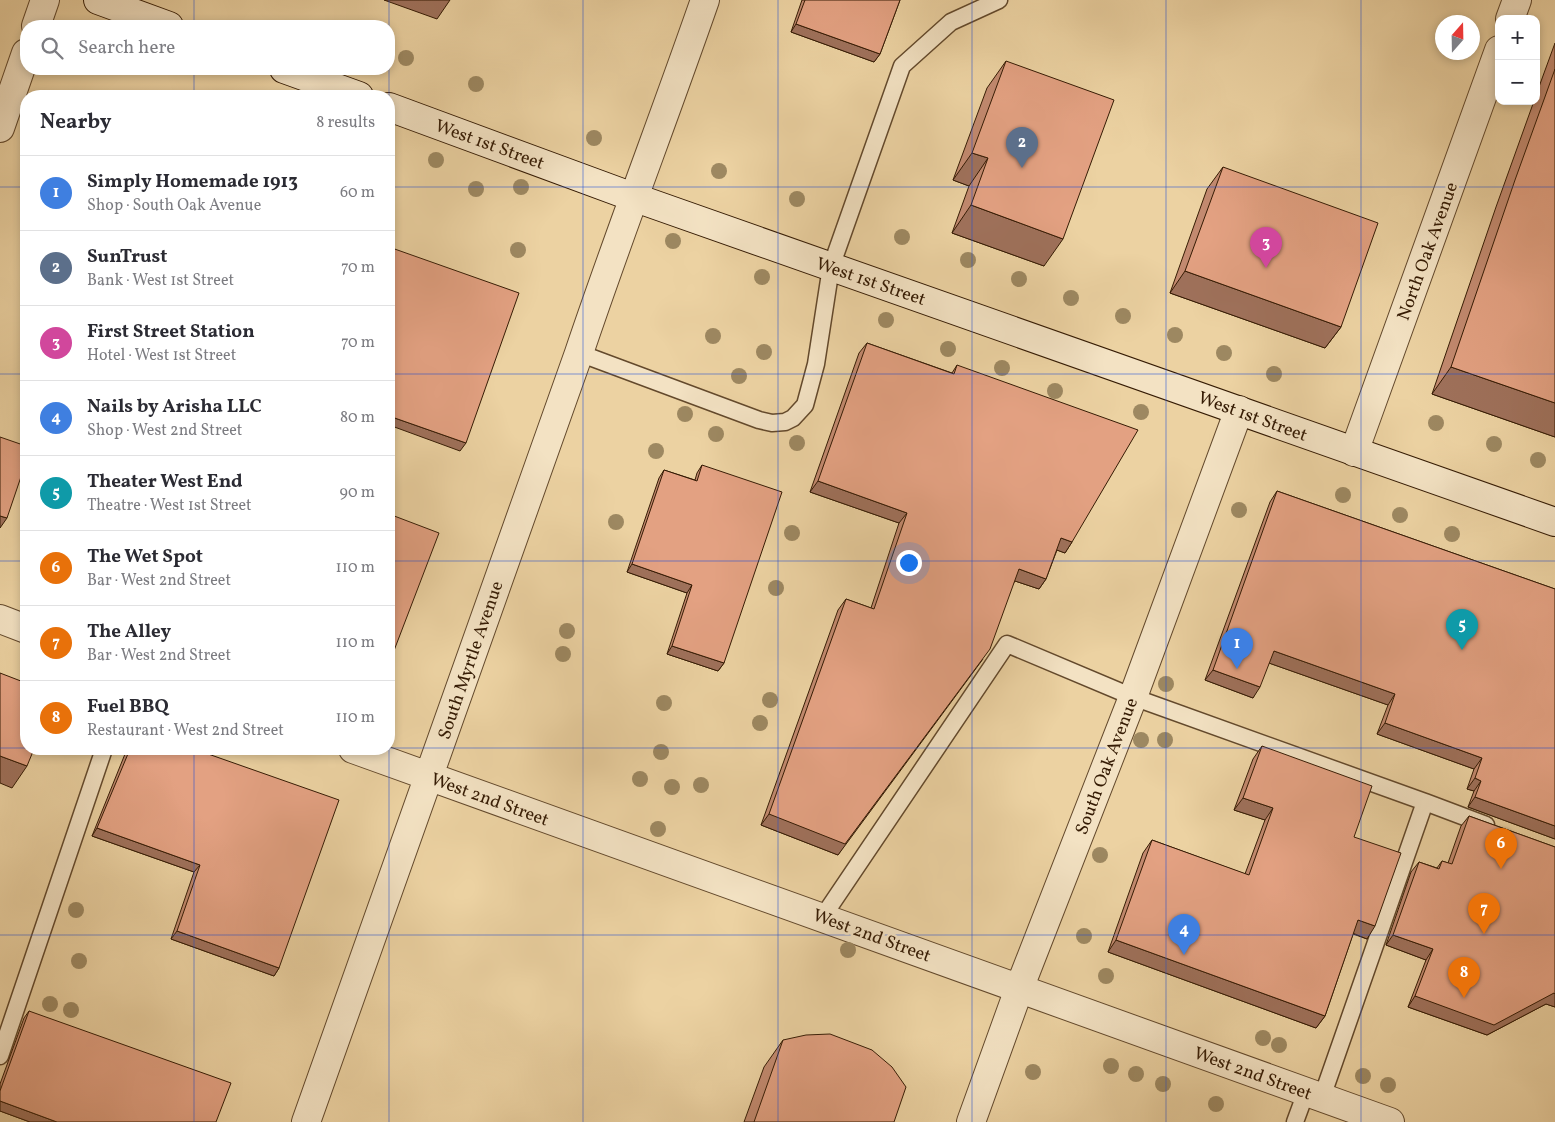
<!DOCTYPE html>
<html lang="en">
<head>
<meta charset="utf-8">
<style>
  :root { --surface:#fff; --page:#f2f2f3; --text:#2b2b33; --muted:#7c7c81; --line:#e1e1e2; --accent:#8f2418 }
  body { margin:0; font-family:Vollkorn,serif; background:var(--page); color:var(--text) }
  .controls { position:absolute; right:15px; top:15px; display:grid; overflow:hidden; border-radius:10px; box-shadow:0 2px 8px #0003 }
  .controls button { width:45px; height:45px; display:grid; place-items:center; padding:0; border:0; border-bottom:1px solid var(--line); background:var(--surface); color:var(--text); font:25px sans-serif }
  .compass { position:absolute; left:1435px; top:15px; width:45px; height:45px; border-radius:50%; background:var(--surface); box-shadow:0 2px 8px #0003; rotate:20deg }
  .you { position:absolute; left:908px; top:562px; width:18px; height:18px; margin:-12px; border:4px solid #fff; border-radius:50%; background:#1a73e8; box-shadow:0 0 0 8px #1a73e833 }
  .badge { display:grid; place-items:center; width:32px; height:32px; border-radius:50%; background:var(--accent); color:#fff; font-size:16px; font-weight:700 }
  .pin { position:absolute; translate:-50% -41px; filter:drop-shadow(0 1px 2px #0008) }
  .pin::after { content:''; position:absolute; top:26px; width:18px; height:15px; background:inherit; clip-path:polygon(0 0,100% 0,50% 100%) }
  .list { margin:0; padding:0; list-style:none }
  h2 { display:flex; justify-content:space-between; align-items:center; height:65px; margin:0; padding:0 20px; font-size:21px }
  h2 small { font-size:16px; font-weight:400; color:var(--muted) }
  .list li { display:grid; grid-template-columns:32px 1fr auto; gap:15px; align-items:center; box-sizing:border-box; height:75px; padding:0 20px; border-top:1px solid var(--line) }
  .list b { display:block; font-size:19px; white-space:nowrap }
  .list p { margin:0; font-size:16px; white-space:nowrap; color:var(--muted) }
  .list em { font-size:16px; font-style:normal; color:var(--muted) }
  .icon { flex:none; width:28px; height:28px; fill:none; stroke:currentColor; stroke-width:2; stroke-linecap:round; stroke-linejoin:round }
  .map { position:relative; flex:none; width:1555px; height:1122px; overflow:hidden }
  .search { position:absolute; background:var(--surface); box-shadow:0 2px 8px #0003; left:20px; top:20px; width:375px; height:55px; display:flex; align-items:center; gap:12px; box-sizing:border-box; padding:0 18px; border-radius:20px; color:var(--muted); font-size:19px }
  .panel { position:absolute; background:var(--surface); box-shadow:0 2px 8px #0003; left:20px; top:90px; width:375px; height:665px; border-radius:20px }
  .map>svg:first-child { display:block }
</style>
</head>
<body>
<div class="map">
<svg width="1555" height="1122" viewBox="0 0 1555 1122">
  <rect width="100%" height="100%" fill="#ecd2a2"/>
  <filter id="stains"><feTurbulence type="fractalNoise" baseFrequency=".004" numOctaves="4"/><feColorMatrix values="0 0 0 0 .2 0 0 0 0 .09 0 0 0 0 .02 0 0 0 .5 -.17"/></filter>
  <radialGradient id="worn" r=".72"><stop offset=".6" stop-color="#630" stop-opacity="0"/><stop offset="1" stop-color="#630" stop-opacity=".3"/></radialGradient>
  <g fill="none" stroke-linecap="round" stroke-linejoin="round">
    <defs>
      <path id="service" d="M579,353l180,67 13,3 13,-1 8,-4 12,-13 11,-41 15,-97 71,-201 49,-44 48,-22
        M1425,802l61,23
        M822,918l185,-274 126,53 292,105 -103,295
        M0,1056l104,-307
        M1295,1122l11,-30"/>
      <path id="tertiary" d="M1510,19l7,-19
        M36,26l9,-26
        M0,128l26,-75
        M1354,452l145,-402
        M0,619l26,10
        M353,749l1037,373
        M306,1122l273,-769c40,-119 85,-235 126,-353
        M971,1122l48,-133 114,-292 106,-287"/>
      <path id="secondary" d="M98,0l71,26
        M284,69l75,27
        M389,107l244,90 922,325"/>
    </defs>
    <use href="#service" stroke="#63492c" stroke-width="19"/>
    <use href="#tertiary" stroke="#63492c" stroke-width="30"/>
    <use href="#secondary" stroke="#351b04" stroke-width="30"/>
    <use href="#service" stroke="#f3e2c3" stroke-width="16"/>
    <use href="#tertiary" stroke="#f3e2c3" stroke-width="28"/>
    <use href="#secondary" stroke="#f3e2c3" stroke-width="28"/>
  </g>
  <g fill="#9d8861">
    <circle cx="406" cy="58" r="8"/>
    <circle cx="476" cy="84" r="8"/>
    <circle cx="594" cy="138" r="8"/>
    <circle cx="436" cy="160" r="8"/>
    <circle cx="719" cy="171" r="8"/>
    <circle cx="521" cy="187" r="8"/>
    <circle cx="476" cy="189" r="8"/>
    <circle cx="797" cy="199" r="8"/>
    <circle cx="902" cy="237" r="8"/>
    <circle cx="673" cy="241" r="8"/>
    <circle cx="518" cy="250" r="8"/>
    <circle cx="968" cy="260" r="8"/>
    <circle cx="762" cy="277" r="8"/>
    <circle cx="1019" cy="279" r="8"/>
    <circle cx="1071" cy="298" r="8"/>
    <circle cx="1123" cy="316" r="8"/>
    <circle cx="886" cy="320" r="8"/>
    <circle cx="1175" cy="335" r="8"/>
    <circle cx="713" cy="336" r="8"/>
    <circle cx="948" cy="349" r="8"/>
    <circle cx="764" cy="352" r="8"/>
    <circle cx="1224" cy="353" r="8"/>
    <circle cx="1002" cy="368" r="8"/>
    <circle cx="1274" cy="374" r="8"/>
    <circle cx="739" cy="376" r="8"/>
    <circle cx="1055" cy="391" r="8"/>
    <circle cx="1141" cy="412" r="8"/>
    <circle cx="685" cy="414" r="8"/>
    <circle cx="1436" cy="423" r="8"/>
    <circle cx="716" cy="434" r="8"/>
    <circle cx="797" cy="443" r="8"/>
    <circle cx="1494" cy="444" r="8"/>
    <circle cx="656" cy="451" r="8"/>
    <circle cx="1538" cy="460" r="8"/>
    <circle cx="1343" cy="495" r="8"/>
    <circle cx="1239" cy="510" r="8"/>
    <circle cx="1400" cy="515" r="8"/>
    <circle cx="616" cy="522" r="8"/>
    <circle cx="792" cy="533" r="8"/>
    <circle cx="1452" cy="534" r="8"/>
    <circle cx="776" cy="588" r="8"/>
    <circle cx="567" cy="631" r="8"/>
    <circle cx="563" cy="654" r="8"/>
    <circle cx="1166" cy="684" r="8"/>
    <circle cx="770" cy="700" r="8"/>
    <circle cx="664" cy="703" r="8"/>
    <circle cx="760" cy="723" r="8"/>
    <circle cx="1141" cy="740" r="8"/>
    <circle cx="1165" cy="740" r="8"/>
    <circle cx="661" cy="752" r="8"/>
    <circle cx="640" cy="779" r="8"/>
    <circle cx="701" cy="785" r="8"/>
    <circle cx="672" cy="787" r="8"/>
    <circle cx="658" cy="829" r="8"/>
    <circle cx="1100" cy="855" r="8"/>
    <circle cx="76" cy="910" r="8"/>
    <circle cx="1084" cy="936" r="8"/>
    <circle cx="848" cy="950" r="8"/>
    <circle cx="79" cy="961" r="8"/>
    <circle cx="1106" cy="976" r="8"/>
    <circle cx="50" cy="1004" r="8"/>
    <circle cx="71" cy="1010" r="8"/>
    <circle cx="1263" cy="1038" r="8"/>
    <circle cx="1279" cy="1045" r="8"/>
    <circle cx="1111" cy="1066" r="8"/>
    <circle cx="1033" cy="1072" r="8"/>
    <circle cx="1136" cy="1074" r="8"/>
    <circle cx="1363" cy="1076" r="8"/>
    <circle cx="1163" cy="1084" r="8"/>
    <circle cx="1388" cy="1085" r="8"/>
    <circle cx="1216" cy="1104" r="8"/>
  </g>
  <path fill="#c38a70" stroke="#351b04" d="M802,0h98l-20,54 -6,8 -83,-30z
    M1555,43v394l-123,-43 64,-187 38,-106h2v-6z
    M1006,61l38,205 -92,-33 17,-47 -16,-6 34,-92z
    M1223,167l118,160 -16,21 -155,-55 37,-104z
    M867,343l85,30 5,-8 115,177 -7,11 -8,-3 -11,29 -7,10 -24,-8 -177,274 -77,-30 77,-215 8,-11 25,9 28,-85 -89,-31 49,-139z
    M702,465l22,198 -6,8 -51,-17 20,-61 -60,-21 32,-94 5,-8 31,10 2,-7z
    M1277,491l278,98v250l-87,-32 6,-16 -7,-2 7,-20 -97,-35 11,-29 -119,-42 -16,35 -48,-18 65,-178z
    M1262,746l92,91 13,102 -14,-5 -28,82 -9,12 -208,-76 35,-99 9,-13 93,34 20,-54 -31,-10 19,-51z
    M127,749h67l85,219 -5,8 -103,-37 23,-67 -102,-36z
    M1469,816l86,31v160l-9,-3 -59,31 -79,-28 18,-47 -40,-15 25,-73 8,-10 18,6 5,-7 6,2 13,-37z
    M29,1011l187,111h-186l-30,-11v-27l24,-66z
    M783,1040l111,82h-150l20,-55z"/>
  <path fill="#9f715b" stroke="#351b04" d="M384,0h66l-13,19z
    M796,24l84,30 -6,8 -83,-30z
    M972,153l16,5 -19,28 -16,-6z
    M971,205l92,34 -19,27 -92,-33z
    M1185,271l156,56 -16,21 -155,-55z
    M1451,367l104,36v34l-123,-43z
    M389,416l77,27 -6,8 -71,-26z
    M818,481l89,32 -8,10 -89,-31z
    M0,516l7,2 -7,10z
    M1061,538l11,4 -7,11 -11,-4z
    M632,564l60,21 -5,8 -60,-21z
    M1019,569l27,10 -7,10 -27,-9z
    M672,646l52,17 -6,8 -51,-17z
    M1274,651l121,43 -7,11 -122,-43z
    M983,659l-145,196 -77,-30 8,-11z
    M1213,670l47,17 -7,11 -48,-18z
    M1385,723l97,35 -8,11 -97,-35z
    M0,756l27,10 -15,22 -12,-5z
    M1475,778l6,3 -7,10 -7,-2z
    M1475,797l80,29v13l-87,-32z
    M1243,798l30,10 -8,12 -31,-10z
    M97,828l103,37 -6,7 -102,-36z
    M1358,920l17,6 -8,13 -17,-7z
    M177,931l102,37 -5,8 -103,-37z
    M1393,935l40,14 -7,11 -40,-15z
    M1116,940l209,76 -9,12 -208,-76z
    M1554,993l1,1v13l-9,-3 -59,31 -79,-28 7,-11z
    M0,1101l57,21h-27l-30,-11z"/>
  <path fill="#e3a182" stroke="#351b04" d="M805,0h95l-20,54 -84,-30z
    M1006,61l108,39 -51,139 -92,-34 17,-47 -16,-5z
    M1555,69v334l-104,-36 64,-187z
    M1223,167l155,56 -37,104 -156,-56z
    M389,247l130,46 -53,150 -77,-27z
    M867,343l87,31 3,-9 181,65 -66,112 -11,-4 -15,41 -27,-10 -29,80 -145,195 -76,-30 77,-215 28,10 33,-96 -89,-32z
    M0,437l26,9v16l-19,56 -7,-2z
    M702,465l80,27 -58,171 -52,-17 20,-61 -60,-21 32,-94 33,11z
    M1277,491l278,98v237l-80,-29 6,-16 -6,-3 7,-20 -97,-35 10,-29 -121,-43 -14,36 -47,-17z
    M389,514l50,19 -49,128h-1z
    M0,673l26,10v66h8l-7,17 -27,-10z
    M1262,746l110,40 -18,51 47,16 -26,73 -17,-6 -33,96 -209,-76 36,-100 97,35 24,-67 -30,-10z
    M130,749h64l145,51 -60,168 -102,-37 23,-66 -103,-37z
    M1469,816l86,31v147l-1,-1 -60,32 -79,-29 18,-47 -40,-14 26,-73 20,7 3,-8 10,3z
    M29,1011l202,72 -15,39h-159l-57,-21v-10z
    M830,1034l42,16 20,17 14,20 -12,35h-140l29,-82 23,-5z"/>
  <path fill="none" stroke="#1d4ed8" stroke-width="1" stroke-opacity="0.55" d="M194,0v26M389,0v26M583,0v1122M778,0v1122M972,0v1122M1166,0v1122M1361,0v1122M389,26v43M194,69v27M389,69v27M389,96v653M0,187h26M389,187h1166M0,374h26M389,374h1166M0,561h26M389,561h1166M0,748h26M389,748h1166M194,749v373M389,749v373M0,935h1555"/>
  <g text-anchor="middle" stroke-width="5" stroke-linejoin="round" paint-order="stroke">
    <g font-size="18" fill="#351b04" stroke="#f3e2c3">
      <text transform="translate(490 144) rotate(20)" y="6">West 1st Street</text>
      <text transform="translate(1427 251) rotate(-70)" y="6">North Oak Avenue</text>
      <text transform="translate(871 281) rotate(19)" y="6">West 1st Street</text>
      <text transform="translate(1253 416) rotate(20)" y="6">West 1st Street</text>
      <text transform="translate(470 660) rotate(-71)" y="6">South Myrtle Avenue</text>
      <text transform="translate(1106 766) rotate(-69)" y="6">South Oak Avenue</text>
      <text transform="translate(490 799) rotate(20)" y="6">West 2nd Street</text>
      <text transform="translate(872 935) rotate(20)" y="6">West 2nd Street</text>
      <text transform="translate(1253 1073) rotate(20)" y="6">West 2nd Street</text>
    </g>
  </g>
  <rect width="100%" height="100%" filter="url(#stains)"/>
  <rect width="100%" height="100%" fill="url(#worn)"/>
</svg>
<div class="controls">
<button>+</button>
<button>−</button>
</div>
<svg class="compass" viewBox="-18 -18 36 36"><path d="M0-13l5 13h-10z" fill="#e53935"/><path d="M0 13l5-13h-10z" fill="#7c7c81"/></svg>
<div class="you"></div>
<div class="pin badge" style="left:1237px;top:669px;background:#3f7fe0">1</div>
<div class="pin badge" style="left:1022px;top:168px;background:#5c6f8a">2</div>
<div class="pin badge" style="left:1266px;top:268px;background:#d1479c">3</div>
<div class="pin badge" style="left:1184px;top:955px;background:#3f7fe0">4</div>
<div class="pin badge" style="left:1462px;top:650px;background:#0f9aa8">5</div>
<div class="pin badge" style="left:1501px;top:869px;background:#e8710a">6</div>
<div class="pin badge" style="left:1484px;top:934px;background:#e8710a">7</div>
<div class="pin badge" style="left:1464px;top:998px;background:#e8710a">8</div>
<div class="search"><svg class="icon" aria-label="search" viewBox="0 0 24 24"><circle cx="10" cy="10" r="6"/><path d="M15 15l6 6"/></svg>Search here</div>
<section class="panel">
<h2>Nearby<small>8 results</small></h2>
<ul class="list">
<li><span class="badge" style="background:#3f7fe0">1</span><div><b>Simply Homemade 1913</b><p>Shop · South Oak Avenue</p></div><em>60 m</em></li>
<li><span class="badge" style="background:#5c6f8a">2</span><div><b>SunTrust</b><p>Bank · West 1st Street</p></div><em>70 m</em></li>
<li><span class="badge" style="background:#d1479c">3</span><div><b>First Street Station</b><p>Hotel · West 1st Street</p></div><em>70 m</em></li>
<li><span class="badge" style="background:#3f7fe0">4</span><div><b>Nails by Arisha LLC</b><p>Shop · West 2nd Street</p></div><em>80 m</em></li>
<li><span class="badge" style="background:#0f9aa8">5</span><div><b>Theater West End</b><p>Theatre · West 1st Street</p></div><em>90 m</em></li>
<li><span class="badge" style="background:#e8710a">6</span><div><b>The Wet Spot</b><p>Bar · West 2nd Street</p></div><em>110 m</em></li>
<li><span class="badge" style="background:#e8710a">7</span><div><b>The Alley</b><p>Bar · West 2nd Street</p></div><em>110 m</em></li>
<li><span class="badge" style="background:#e8710a">8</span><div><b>Fuel BBQ</b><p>Restaurant · West 2nd Street</p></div><em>110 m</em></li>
</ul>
</section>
</div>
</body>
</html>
